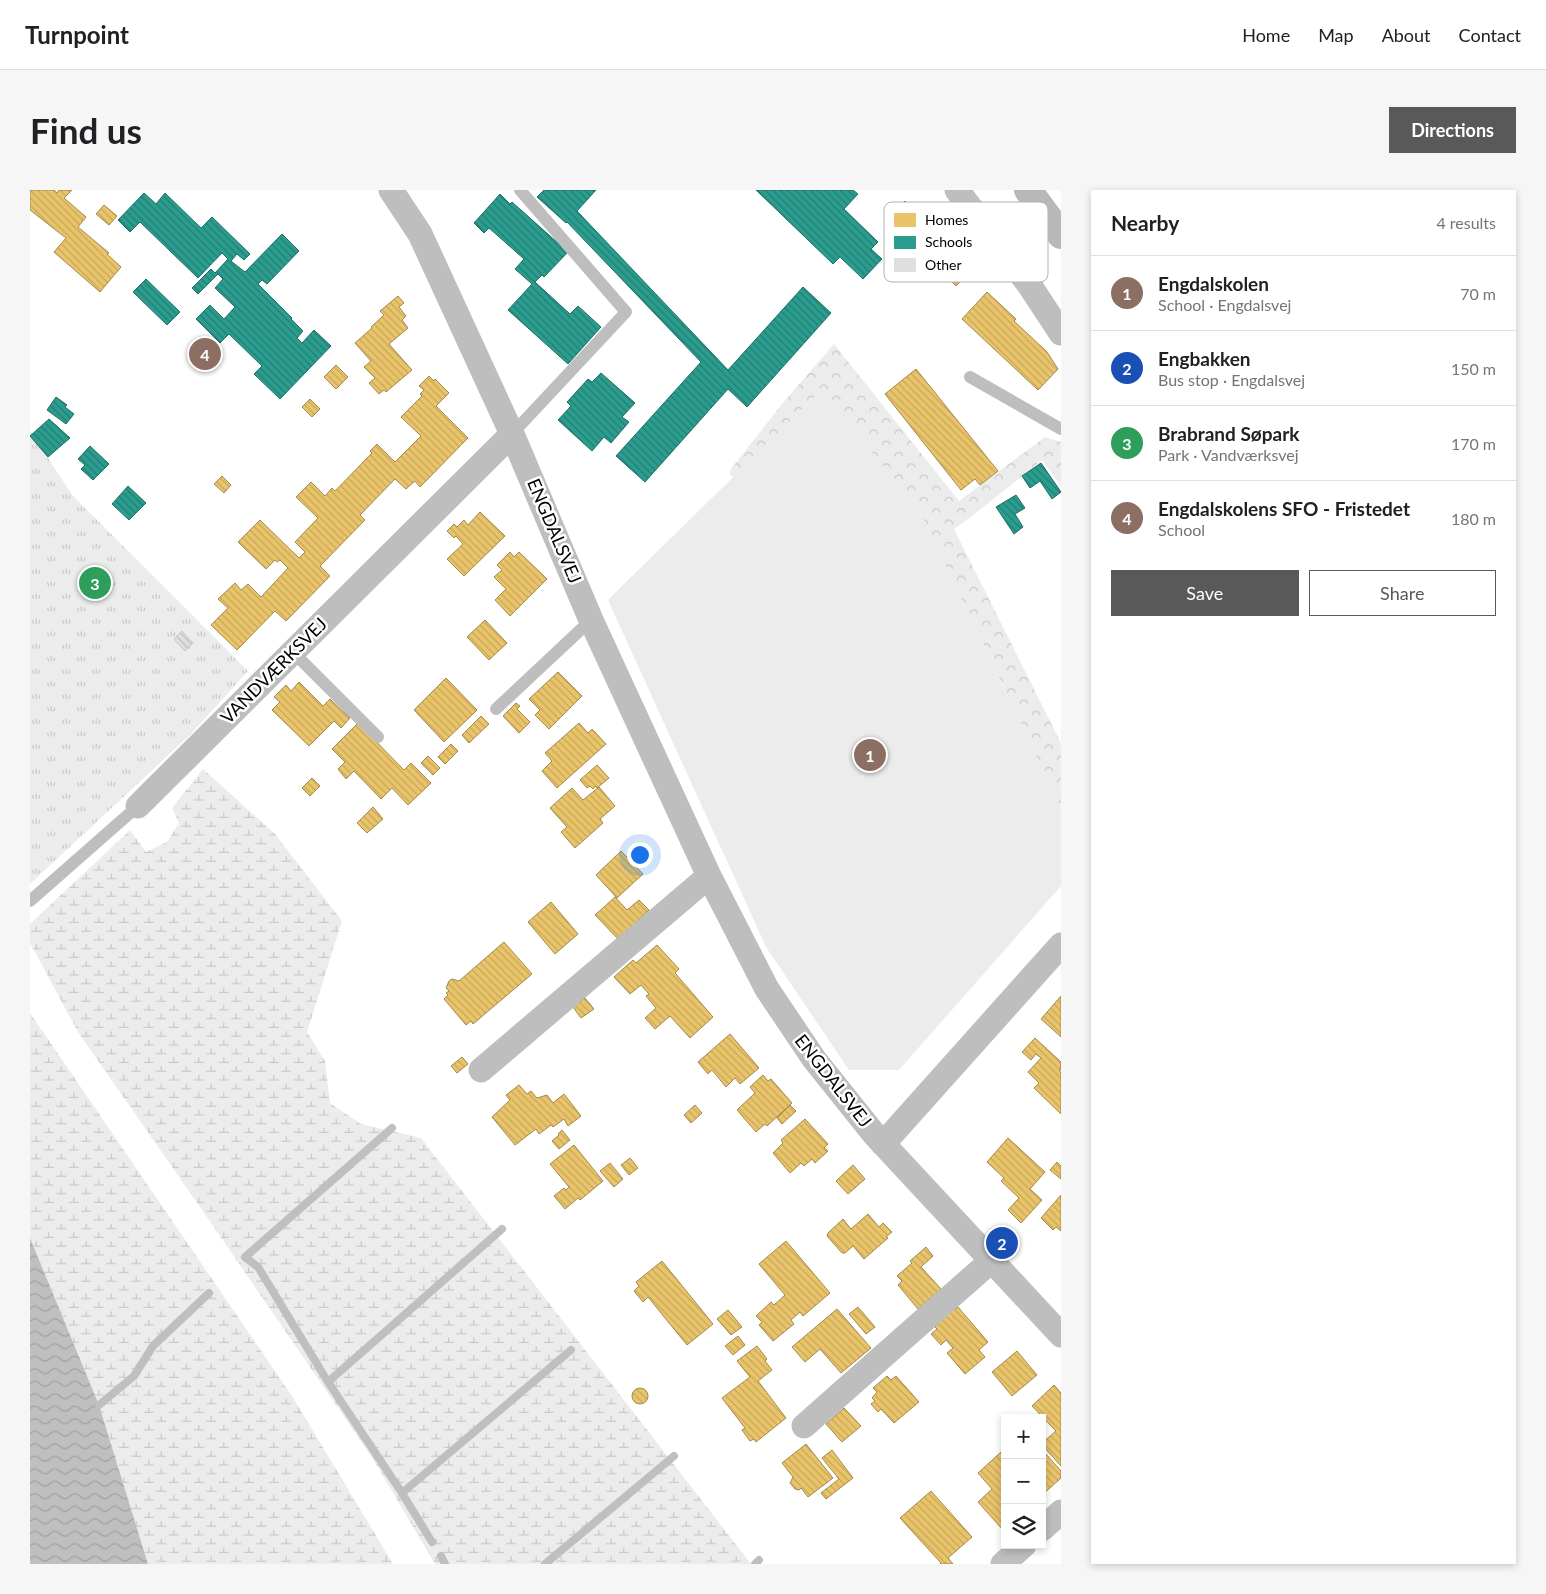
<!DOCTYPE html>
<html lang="en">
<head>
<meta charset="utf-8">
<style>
  :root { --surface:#fff; --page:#f6f6f6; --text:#202124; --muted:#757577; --line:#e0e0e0; --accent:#595959 }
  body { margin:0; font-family:Lato,sans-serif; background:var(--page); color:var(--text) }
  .controls { position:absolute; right:15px; bottom:15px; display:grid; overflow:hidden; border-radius:0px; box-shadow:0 2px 8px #0003 }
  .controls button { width:45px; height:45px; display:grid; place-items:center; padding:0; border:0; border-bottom:1px solid var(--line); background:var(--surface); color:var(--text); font:25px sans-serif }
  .you { position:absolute; left:609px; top:664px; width:18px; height:18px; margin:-12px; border:4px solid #fff; border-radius:50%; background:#1a73e8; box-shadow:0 0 0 8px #1a73e833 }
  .badge { display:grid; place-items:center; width:32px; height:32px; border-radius:50%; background:var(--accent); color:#fff; font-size:16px; font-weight:700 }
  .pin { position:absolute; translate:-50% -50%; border:2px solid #fff; box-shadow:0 1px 5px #0006 }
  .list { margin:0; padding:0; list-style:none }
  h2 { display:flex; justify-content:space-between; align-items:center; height:65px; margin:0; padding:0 20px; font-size:21px }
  h2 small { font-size:16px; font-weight:400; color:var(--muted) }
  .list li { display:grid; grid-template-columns:32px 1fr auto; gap:15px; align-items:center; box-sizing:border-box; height:75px; padding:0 20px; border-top:1px solid var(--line) }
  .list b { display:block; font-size:19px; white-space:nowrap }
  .list p { margin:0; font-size:16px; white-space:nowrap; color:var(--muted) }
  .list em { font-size:16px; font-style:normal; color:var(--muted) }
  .actions { display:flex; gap:10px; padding:15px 20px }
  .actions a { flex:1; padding:11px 0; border:1px solid var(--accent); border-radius:0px; text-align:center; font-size:18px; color:var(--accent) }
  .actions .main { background:var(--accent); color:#fff }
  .icon { flex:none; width:28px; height:28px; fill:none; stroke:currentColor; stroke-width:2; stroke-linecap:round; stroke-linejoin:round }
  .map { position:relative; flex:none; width:1031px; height:1374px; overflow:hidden; border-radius:0px }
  header { display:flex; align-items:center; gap:30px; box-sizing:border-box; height:70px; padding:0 25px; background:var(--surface); border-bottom:1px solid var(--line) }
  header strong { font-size:24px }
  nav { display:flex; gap:28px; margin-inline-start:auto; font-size:18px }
  .intro { display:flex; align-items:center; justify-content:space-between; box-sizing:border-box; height:120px; padding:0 30px }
  h1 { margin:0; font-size:35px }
  .button { padding:12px 22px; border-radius:0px; background:var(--accent); color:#fff; font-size:18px; font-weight:700 }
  main { display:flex; gap:30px; padding:0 30px }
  aside { flex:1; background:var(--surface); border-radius:0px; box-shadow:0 2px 8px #0003 }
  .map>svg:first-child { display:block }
</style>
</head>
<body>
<header>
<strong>Turnpoint</strong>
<nav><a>Home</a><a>Map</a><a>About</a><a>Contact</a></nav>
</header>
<div class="intro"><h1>Find us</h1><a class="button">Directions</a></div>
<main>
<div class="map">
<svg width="1031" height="1374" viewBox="0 0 1031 1374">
  <defs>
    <pattern id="forest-crowns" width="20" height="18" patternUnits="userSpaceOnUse" patternTransform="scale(1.25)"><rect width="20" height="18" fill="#ececec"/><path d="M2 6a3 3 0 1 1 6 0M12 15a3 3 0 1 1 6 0" fill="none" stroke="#c9c9c9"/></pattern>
    <pattern id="wetland-marsh" width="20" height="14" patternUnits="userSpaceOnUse" patternTransform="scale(1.25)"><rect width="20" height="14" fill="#ececec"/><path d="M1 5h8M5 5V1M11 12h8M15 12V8" fill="none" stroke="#c9c9c9"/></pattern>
    <pattern id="park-tufts" width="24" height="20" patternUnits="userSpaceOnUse" patternTransform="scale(1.25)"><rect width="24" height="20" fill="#ececec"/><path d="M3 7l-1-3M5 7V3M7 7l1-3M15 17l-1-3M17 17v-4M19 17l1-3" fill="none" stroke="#c9c9c9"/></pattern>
    <pattern id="water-waves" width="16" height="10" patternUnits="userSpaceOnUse" patternTransform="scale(1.25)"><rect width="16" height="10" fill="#bfbfbf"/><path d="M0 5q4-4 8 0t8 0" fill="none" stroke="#a2a2a2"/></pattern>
    <pattern id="homes-back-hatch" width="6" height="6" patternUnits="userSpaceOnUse" patternTransform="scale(1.25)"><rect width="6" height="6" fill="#e9c46a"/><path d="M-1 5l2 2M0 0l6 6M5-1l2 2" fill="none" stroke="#c6a75a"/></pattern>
    <pattern id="schools-back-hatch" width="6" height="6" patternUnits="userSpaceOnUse" patternTransform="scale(1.25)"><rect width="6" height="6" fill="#2a9d8f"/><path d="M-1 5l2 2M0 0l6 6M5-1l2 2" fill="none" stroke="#227e72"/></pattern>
    <pattern id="building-back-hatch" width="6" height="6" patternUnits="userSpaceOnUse" patternTransform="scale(1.25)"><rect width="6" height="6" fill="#dfdfdf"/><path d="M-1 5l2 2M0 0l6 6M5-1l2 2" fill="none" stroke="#bebebe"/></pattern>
  </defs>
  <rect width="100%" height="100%" fill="#fff"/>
  <path fill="#ececec" d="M788,204h10l96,126 137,288v78l-162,184h-50l-83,-123 -158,-347c69,-69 141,-137 210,-206z"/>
  <path fill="url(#forest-crowns)" d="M804,154l125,157 86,-64 16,5v44l-19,-26 -71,57 -17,12 107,214v65l-137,-288 -96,-125 -10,-1 -85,84 -3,-4 1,-5 51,-65z"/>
  <path fill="url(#wetland-marsh)" d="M173,579l72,65 67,87 -35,111 18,29 5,42 31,21 60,14 330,426h-316l-62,-105 -166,-242 -129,-185 -48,-89v-19l100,-94 16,22 21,-10 12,-19 -7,-15z
    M0,823l262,383 101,168h-245l-49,-159 -69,-167z"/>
  <path fill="url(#park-tufts)" d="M0,241l43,65 175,175 -58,64 -160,149z"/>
  <path fill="url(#water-waves)" d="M0,1048l69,167 49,159h-118z"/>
  <path fill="url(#homes-back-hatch)" stroke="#a3894a" d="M0,0h24l3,3 2,-3h13l-8,8 22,19 -8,10 31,26 -2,1 14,13 -21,25 -46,-40 12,-14 -36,-28z
    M74,15l13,11 -8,9 -13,-11z
    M923,48l26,25 -23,23 -26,-25z
    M957,102l29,27 -2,2 33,31 11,17 -20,21 -76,-71z
    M368,106l6,7 -5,4 7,9 -4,4 6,8 -19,16 23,26 -26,22 -2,-2 -5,4 -10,-11 6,-5 -11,-11 7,-6 -16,-18 17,-15 -1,-1 13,-12 -4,-4z
    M306,175l12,12 -12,12 -12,-12z
    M886,179l82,102 -18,14 -5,-6 -14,11 -76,-96z
    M399,186l5,5 1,-2 14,14 -13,13 32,32 -48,49 -5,-6 -9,8 -11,-10 -35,36 5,5 -45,46 10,10 -44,45 -11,-10 -38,39 -26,-25 17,-17 -10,-9 17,-16 6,7 7,-6 13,13 27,-29 -8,-8 -3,2 -2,-2 -9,9 -28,-27 22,-22 39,38 6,-6 -10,-10 23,-24 -22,-21 15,-15 14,14 7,-8 3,3 37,-38 -2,-2 7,-7 18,18 26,-26 -20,-19 21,-21 -2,-2 4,-4 -5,-4z
    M280,209l10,10 -8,8 -10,-10z
    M192,286l9,9 -7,8 -10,-9z
    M450,322l25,24 -41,40 -17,-17 16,-15 -7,-8 -2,2 -7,-7 7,-7 3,3 7,-7 4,5z
    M480,362l4,5 5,-5 28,27 -37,37 -15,-16 11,-11 -12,-12 8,-7 -5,-5z
    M455,430l22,23 -18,17 -22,-23z
    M528,482l24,24 -33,33 -14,-14 5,-5 -11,-11z
    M416,488l31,32 -33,32 -30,-32z
    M269,492l24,24 7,-7 20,19 -9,10 -7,-7 -25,25 -37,-36 8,-8 -6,-5 12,-12 5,6z
    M486,513l4,3 -3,3 13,13 -11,11 -16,-17z
    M451,526l8,8 -20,19 -7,-8z
    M328,533l46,47 7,-7 20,20 -23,22 -16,-17 -11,11 -27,-28 -8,8 -8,-10 7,-7 -13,-13z
    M549,533l9,10 4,-4 14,15 -49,44 -15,-17 10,-10 -7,-8z
    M421,554l7,7 -13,13 -7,-7z
    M398,566l12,12 -7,7 -12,-12z
    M567,575l12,13 -12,10 -1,-2 -3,3 -3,-3 -3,2 -7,-8z
    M282,588l8,8 -10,10 -8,-8z
    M569,597l16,19 -15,13 3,4 -28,25 -14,-16 6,-5 -17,-19 22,-20 11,12z
    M343,617l10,12 -16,14 -10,-10z
    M591,661l22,23 -26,24 -21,-23z
    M585,707l12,13 12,-10 10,10 -31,29 -23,-24z
    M521,712l27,32 -23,20 -27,-32z
    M474,752l28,32 -59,50 -2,-3 -5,4 -22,-26 4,-4 -2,-2 3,-2 -3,-3 3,-7 3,-2 7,2z
    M627,755l22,24 -4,4 38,44 -23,21 -20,-22 -15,13 -10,-11 11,-10 -10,-12 3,-2 -8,-9 -11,9 -16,-17 19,-17 3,3z
    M1031,806v41l-20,-18z
    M555,808l9,11 -13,9 -8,-11z
    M700,844l29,34 -19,16 -5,-6 -9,9 -14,-17 -4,4 -10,-12z
    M1005,848l26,24 -1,10 1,1v41l-27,-26 5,-5 -11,-11 13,-14 -5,-4 -5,6 -9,-8z
    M432,867l6,7 -11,9 -6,-7z
    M733,885l5,6 3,-2 21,24 -25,23 -2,-2 -9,8 -19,-22 18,-17 -5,-6z
    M489,895l8,9 4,-3 6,7 10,-3 6,8 11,-9 17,22 -13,10 -4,-7 -11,8 -2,-2 -12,9 -3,-5 -21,16 -23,-28 18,-17 -4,-5z
    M665,915l7,8 -11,10 -7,-8z
    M760,915l6,6 -14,13 -5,-6z
    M775,929l23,25 -4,4 4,3 -13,12 -3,-4 -8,7 -3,-3 -11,10 -17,-20 10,-10 -2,-3z
    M532,940l8,10 -11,9 -7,-8 7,-6 -1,-1z
    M978,948l37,34 -15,17 12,11 -21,23 -13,-13 11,-12 -18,-17 3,-3 -17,-16z
    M544,955l29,36 -23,19 -2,-2 -13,11 -11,-13 10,-8 2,2 3,-3 -19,-23z
    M600,968l8,10 -9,7 -8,-10z
    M1027,972l4,4v13l-11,-9z
    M580,973l13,16 -9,8 -14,-16z
    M823,975l12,14 -17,15 -12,-13z
    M1031,1005v36l-5,-4 -3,3 -12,-12z
    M838,1024l11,13 4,-4 9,9 -6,5 2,1 -24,21 -11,-13 -8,7h-3l-15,-17 1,-3 15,-14 8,10z
    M756,1051l44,52 -27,23 -3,-4 -9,8 3,4 -21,17 -14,-16 3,-3 -6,-6 15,-14 3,3 11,-10 -26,-31z
    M896,1057l7,9 -12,11 20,22 -23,20 -20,-24 4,-4 -5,-5 15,-13 -2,-2z
    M632,1071l51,63 -26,21 -39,-48 -5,5 -9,-11 5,-5 -3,-4z
    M921,1116l3,4 4,-3 30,35 -9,8 6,7 -20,17 -18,-21 6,-5 -7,-8 -5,5 -10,-11 6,-5 -2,-2z
    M828,1117l17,20 -9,7 -17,-20z
    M807,1119l34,39 -30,25 -21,-24 -15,13 -13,-15z
    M698,1120l14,17 -11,8 -14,-16z
    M708,1146l7,9 -12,10 -8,-9z
    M727,1156l10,13 -2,2 7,9 -14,11 28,37 -30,24 -2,-3 -4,2 -8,-11 3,-2 -23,-30 28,-21 -13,-16z
    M987,1161l20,24 -25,21 -20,-24z
    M857,1186l4,4 5,-4 23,26 -25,21 -13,-14 -3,3 -7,-8 4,-3 -3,-3 5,-6 -4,-4z
    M1024,1195l7,8v73l-19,-21v-2l14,-12 -24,-25z
    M602 1206a8 8 0 1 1 16 0a8 8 0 1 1-16 0Z
    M814,1218l17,18 -19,16 -16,-18z
    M776,1254l27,34 -25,19 -7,-9 -2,2 -4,-1 -5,-6 3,-6 -11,-14z
    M802,1260l21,28 -27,21 -5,-6 18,-14 -17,-21z
    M971,1262l4,4v73l-2,1 -25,-28 14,-13 -14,-16z
    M1015,1263l16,18v7l-19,17v-40z
    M901,1301l41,46 -24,21 5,6h-13l1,-1 -41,-45z"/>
  <path fill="url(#schools-back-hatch)" stroke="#1d6e64" d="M514,0h52l-19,21 151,159 75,-83 28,26 -84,94 -19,-18 -83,93 -29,-26 85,-94 -134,-140 -1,1 -29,-26z
    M726,0h97l5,4 -14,15 34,33 -7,7 11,10 -19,20 -23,-22 -7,7z
    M114,3l12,11 9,-11 36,35 11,-11 38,37 -6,6 -7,-6 -6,7 14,11 37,-38 17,17 -32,33 -5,-4 -4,4 34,34 -1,1 12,12 -6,7 5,5 12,-13 17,16 -51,53 -26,-25 8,-8 -33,-32 -9,9 -24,-24 14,-14 14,14 11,-12 -20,-19 8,-9 -5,-5 -20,20 -6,-6 19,-19 4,4 13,-14 -6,-6 -24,25 -58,-56 -10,10 -12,-12z
    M470,4l10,10 2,-2 56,50 -24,25 -2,-2 -7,7 35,32 8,-8 23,21 -33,37 -60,-54 24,-26 -17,-15 9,-10 -35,-31 -5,5 -10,-10z
    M875,11l8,8 -16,16 -8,-7z
    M116,89l34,33 -13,13 -34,-33z
    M571,183l34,30 -13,14 7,5 -18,21 -7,-6 -12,14 -34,-31 13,-14 -4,-4 21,-23 4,3z
    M26,207l11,8 -2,2 9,7 -8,10 -19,-14z
    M19,229l21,19 -22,19 -18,-21z
    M60,256l19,18 -16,16 -12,-11 4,-4 -7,-6z
    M1011,273l20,29 -9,7 -12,-18 -10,7 -8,-12z
    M98,296l18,17 -17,17 -17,-16z
    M986,305l9,13 -10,6 8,13 -9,7 -18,-27z"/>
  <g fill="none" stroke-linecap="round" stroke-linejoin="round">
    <path stroke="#bfbfbf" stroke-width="8" d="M362,938l-147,129 13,10 70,115 74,111 30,49
      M298,1192l174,-153
      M69,1215l35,-29 19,-30 56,-53
      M372,1303l169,-143
      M411,1366l4,8
      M515,1374l129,-108
      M725,1374l4,-4"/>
  </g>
  <path fill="url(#building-back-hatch)" stroke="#c7c7c7" d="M152,441l11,12 -8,8 -11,-12z"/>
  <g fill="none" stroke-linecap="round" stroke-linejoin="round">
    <path stroke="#bebebe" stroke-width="12" d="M940,187l91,52
      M482,244l114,-122 -106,-122
      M263,462l85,85
      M466,519l95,-89
      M0,711l108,-95"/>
    <path stroke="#bebebe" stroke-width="25" d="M361,0l29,44 92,200 79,186 118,256 58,113 47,70 60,75 187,201
      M927,0l73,96 31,47
      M108,616l374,-372
      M451,880l228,-194
      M853,954l178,-199
      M774,1236l187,-165
      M1012,1339l19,-17
      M973,1374l21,-19"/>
    <path stroke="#b8b8b8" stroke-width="28" d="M998,0l33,45"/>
  </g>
  <g text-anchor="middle" stroke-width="5" stroke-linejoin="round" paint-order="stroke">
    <g font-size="18" fill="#000" stroke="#fff">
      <text transform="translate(524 341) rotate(67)" y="6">ENGDALSVEJ</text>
      <text transform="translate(244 481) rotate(-45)" y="6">VANDVÆRKSVEJ</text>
      <text transform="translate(803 891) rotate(52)" y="6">ENGDALSVEJ</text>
    </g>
  </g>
  <rect x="854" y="12" width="164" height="80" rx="8" fill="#fff" stroke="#b2b2b2" stroke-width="1"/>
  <rect x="864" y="23" width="22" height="14" fill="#e9c46a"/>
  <rect x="864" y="46" width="22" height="13" fill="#2a9d8f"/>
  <rect x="864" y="68" width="22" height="14" fill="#dfdfdf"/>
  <g font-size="14" fill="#000">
    <text x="895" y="35">Homes</text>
    <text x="895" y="57">Schools</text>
    <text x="895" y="80">Other</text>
  </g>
</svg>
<div class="controls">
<button>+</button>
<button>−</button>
<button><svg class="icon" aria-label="layers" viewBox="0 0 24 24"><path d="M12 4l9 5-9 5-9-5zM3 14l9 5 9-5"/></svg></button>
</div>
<div class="you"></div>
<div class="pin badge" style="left:840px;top:565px;background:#8d6e63">1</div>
<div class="pin badge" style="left:972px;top:1053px;background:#1a4fb4">2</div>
<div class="pin badge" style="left:65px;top:393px;background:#2e9e5b">3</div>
<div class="pin badge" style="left:175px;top:164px;background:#8d6e63">4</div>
</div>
<aside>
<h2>Nearby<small>4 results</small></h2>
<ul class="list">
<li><span class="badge" style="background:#8d6e63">1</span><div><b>Engdalskolen</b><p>School · Engdalsvej</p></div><em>70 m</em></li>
<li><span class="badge" style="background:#1a4fb4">2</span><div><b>Engbakken</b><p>Bus stop · Engdalsvej</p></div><em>150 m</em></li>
<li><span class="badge" style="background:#2e9e5b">3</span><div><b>Brabrand Søpark</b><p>Park · Vandværksvej</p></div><em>170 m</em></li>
<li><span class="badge" style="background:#8d6e63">4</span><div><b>Engdalskolens SFO - Fristedet</b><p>School</p></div><em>180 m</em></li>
</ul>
<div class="actions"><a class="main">Save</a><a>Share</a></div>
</aside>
</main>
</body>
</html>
